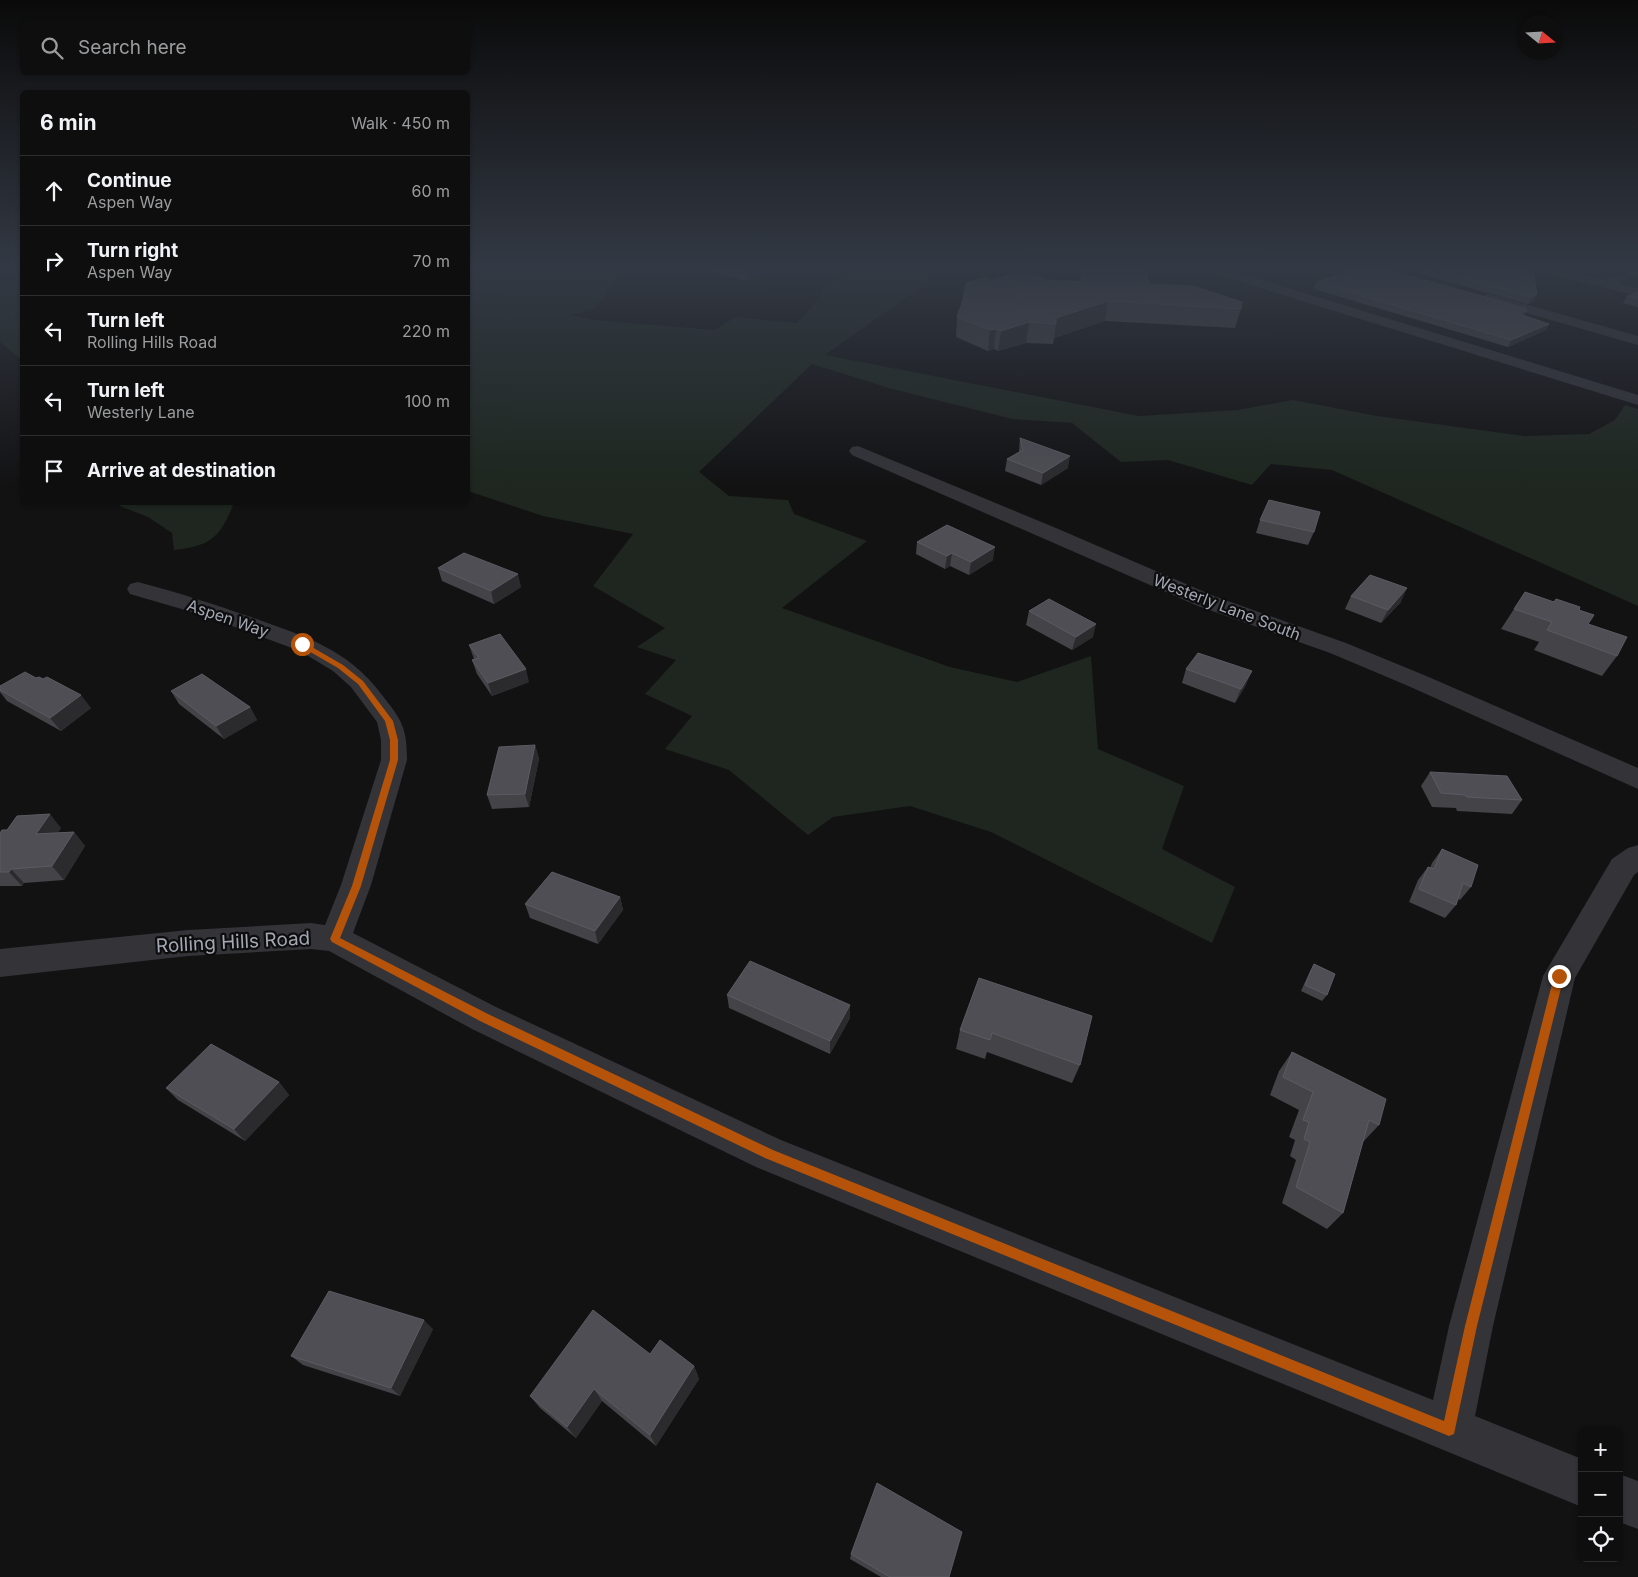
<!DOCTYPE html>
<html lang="en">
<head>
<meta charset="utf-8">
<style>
	body { margin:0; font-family:Inter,sans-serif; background:#171717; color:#f1f3f6 }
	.controls { position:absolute; right:15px; bottom:15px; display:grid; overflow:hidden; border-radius:8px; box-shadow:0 1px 4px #0004 }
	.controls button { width:45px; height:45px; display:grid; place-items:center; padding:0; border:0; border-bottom:1px solid #2e2e2e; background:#0e0e0e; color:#f1f3f6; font:25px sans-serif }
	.compass { position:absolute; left:1518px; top:15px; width:45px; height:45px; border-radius:50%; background:#0e0e0e; box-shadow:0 1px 4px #0004; rotate:108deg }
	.stop { position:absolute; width:15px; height:15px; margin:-11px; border:4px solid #b45309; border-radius:50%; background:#fff }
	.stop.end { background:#b45309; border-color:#fff; box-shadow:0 1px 5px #0008 }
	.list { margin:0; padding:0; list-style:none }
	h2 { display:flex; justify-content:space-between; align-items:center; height:65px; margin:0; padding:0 20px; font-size:21px }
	h2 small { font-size:16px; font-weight:400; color:#9b9c9e }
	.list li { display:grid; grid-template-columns:32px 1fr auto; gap:15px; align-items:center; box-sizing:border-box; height:70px; padding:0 20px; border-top:1px solid #2e2e2e }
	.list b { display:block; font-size:19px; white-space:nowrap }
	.list p { margin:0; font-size:16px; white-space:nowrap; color:#9b9c9e }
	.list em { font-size:16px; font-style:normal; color:#9b9c9e }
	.icon { flex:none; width:28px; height:28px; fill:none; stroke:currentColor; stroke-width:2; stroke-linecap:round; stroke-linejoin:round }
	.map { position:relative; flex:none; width:1638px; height:1577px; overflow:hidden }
	.search { position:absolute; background:#0e0e0e; box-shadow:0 1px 4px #0004; left:20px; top:20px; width:450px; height:55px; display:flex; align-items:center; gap:12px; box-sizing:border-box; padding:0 18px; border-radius:8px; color:#9b9c9e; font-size:19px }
	.panel { position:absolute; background:#0e0e0e; box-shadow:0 1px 4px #0004; left:20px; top:90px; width:450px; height:415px; border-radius:8px }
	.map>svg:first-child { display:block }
	.green { fill:#1e261f }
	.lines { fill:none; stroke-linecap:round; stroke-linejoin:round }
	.minor { fill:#333338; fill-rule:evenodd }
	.wall { fill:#434348 }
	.shaded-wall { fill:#2b2b2e }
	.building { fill:#4e4e54; stroke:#5b5c63 }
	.route { fill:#b45309 }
	.labels { text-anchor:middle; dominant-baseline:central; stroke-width:4.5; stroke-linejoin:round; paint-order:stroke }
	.street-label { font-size:16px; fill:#a3a7b4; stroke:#0d0d0e }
	.near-street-label { font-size:19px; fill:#a3a7b4; stroke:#0d0d0e }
</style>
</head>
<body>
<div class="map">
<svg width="1638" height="1577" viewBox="0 0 1638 1577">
	<rect width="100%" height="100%" fill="#121213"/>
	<!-- green -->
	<path class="green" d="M468,265H593L596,270L620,276L596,308L571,315L593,320L715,330L735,317L797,323L821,297L822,287L863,265H943L934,278L825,355L1139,416L1238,410L1293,400L1377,416L1524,436L1589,434L1615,420L1625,405L1638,409V606L1332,470L1271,464L1252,485L1168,460L1121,462L1072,423L1012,419L889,388L812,364L699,472L729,496L788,500L794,514L867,541L782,608L950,667L1017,682L1091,656L1098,749L1184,786L1162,849L1235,887L1212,943L991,832L910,806L833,817L808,835L729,770L665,749L692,716L645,694L676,660L637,647L665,628L593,586L633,534L543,516L468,491Z
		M0,280L22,283V360L0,342Z
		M120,503V502L234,503C220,537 212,546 174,550L172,533L148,517L120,506Z"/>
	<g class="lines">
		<!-- minor -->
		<path class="minor" d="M1194,265H1213L1638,395V405L1196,268Z
			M1524,265H1545L1605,280L1638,267V275L1619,283L1638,288V296L1526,268Z
			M1490,294L1638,336V345L1485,301L1483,298L1485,295Z
			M858,446L1056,528L1214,596L1346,643L1424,675L1638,768V789L1406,685L1330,653L1198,606L852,455L849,451L852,447Z
			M138,582C177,592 216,605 254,618C306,637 348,649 382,695C402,720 407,728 407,760L371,885L353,933L496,1007L781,1140L1433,1400L1449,1326L1543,976L1612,859L1628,848L1638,845V872L1634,875L1575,978L1493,1326L1475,1416L1582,1459V1507L756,1167L472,1029L329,951L311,949L188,956L0,977V949L188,930L311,923L325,925L341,885L381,760V740L377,722L351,687L333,671L300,651L202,615L130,594L127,589L130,584Z
			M1619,1474L1638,1481V1529L1619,1522Z"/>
	</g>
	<!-- wall -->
	<path class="wall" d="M684,265H783L747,281Z
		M1082,265H1128L1149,284L1241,309L1235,328L1105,321L1054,338L1053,344L1026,343L998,351L994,349L988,351L956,337L957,317L991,280H1048L1079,282Z
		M1303,265H1371L1549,324L1546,330L1508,347L1314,289L1316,282L1338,275Z
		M1389,265H1532L1537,294L1533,301L1528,304Z
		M1552,265H1609L1590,274Z
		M1638,292V307L1623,303L1627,296Z
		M1020,438L1068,468L1041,485L1005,471L1007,459L1019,452V450Z
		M1260,520L1314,532L1308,545L1256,533Z
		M917,542L993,560L969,575L950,566L945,569L916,554Z
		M438,568L521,587L494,604L442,581Z
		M1351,596L1401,602L1381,623L1345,609Z
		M1514,609L1579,610L1588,624L1617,656L1602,676L1534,650L1539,642L1501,629Z
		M1029,611L1093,637L1072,650L1026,625Z
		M469,645L529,682L492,696L477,674L472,660L474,659Z
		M1186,669L1246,685L1235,703L1182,683Z
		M0,686L91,708L61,731L7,701L0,692Z
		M171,691L250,707L257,720L224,739L179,704Z
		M535,745L539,759L529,807L492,809L487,795Z
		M1430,772L1522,800L1512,814L1457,811L1456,808L1432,807L1421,786Z
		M61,828L57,833L74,832L85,846L64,880L24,883L22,886H0V833Z
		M1442,849L1471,887L1460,900L1458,899L1456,905L1445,918L1409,902L1418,880L1428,867L1430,868L1432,863Z
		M620,897L623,910L598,944L530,918L525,904Z
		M1314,964L1327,995L1322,1001L1301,991L1310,971Z
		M979,978L1080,1065L1072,1083L987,1052L985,1059L956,1049L960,1030Z
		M727,995L850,1018L830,1054L729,1008Z
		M1292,1052L1379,1125L1363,1142L1343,1213L1327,1229L1282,1203L1296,1160L1290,1156L1295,1140L1289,1137L1299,1110L1270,1095L1279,1071Z
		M279,1082L289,1095L245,1141L178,1100L166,1088Z
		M433,1329L400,1396L303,1365L291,1356Z
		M650,1354L694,1366L699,1379L656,1446L602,1401L576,1438L540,1408L530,1396Z
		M851,1554L949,1577H881L850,1559Z"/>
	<!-- shaded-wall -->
	<path class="shaded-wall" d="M13,265H22V269L16,270Z
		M746,265H783L747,281Z
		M1601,265H1609L1590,274L1592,269Z
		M1537,294L1533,301L1528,304L1531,297Z
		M1108,301L1105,321L1054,338L1056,324V318Z
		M1527,311L1523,318L1519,314Z
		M1029,322L1026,343L998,351L1001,331Z
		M1549,324L1546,330L1508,347L1511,340Z
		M996,329L994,349L988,351L990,330Z
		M1070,456L1068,468L1041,485L1043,473Z
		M995,547L993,560L969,575L971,562Z
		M952,553L950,566L945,569L947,556Z
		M518,574L521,587L494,604L491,591Z
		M1407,588L1401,602L1381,623L1388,610Z
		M1096,624L1093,637L1072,650L1076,637Z
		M526,669L529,682L492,696L488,683Z
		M1252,671L1246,685L1235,703L1241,689Z
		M81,695L91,708L61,731L50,718Z
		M250,707L257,720L224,739L216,726Z
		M535,745L539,759L529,807L525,794Z
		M50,814L61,828L48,848L36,834Z
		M74,832L85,846L64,880L52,866Z
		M11,869L24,883L22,886L9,872Z
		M620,897L623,910L598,944L595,931Z
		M850,1005V1018L830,1054V1041Z
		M279,1082L289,1095L245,1141L234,1129Z
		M424,1320L433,1329L400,1396L391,1388Z
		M694,1366L699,1379L656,1446L650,1435Z
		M594,1389L602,1401L576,1438L567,1427Z"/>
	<!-- building -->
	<path class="building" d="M1083,265H1128L1146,271L1149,284L1193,286L1242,302L1241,309L1108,301L1056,318V324L1029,322L1001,331L996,329L990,330L957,317L963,300L966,283L985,278L991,280L1025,271L1048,280L1083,282Z
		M1327,265H1371L1525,308L1527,311L1519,314L1549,324L1511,340L1316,282L1349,271Z
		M1414,265H1532L1537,294L1531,297Z
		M1576,265H1601L1592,269Z
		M1638,292V299L1627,296Z
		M1020,438L1070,456L1043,473L1007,459L1023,450Z
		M1269,500L1320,512L1314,532L1260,520Z
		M947,525L995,547L971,562L952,553L947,556L917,542Z
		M464,553L518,574L491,591L438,568Z
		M1370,575L1407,588L1388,610L1351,596Z
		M1525,592L1554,602L1556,599L1580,607L1579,610L1594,615L1588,624L1627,637L1617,656L1547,630L1552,622L1514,609Z
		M1049,599L1096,624L1076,637L1029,611Z
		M500,634L526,669L488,683L472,660L479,658L469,645Z
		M1198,653L1252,671L1241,689L1186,669Z
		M25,672L36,678L39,677L43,679L47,677L81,695L50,718L0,690V686Z
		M202,674L250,707L216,726L171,691Z
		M535,745L525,794L487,795L499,747Z
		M1430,772L1507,776L1522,800L1467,797L1465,795L1441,793Z
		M50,814L36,834L74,832L52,866L11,869L9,872H0V833L2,830H7L17,816Z
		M1442,849L1478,865L1471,887L1463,883L1456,905L1419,889L1428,867L1434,869Z
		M552,872L620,897L595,931L525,904Z
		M750,961L850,1005L830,1041L727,995Z
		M1314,964L1335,974L1327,995L1305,985Z
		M979,978L1092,1016L1080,1065L992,1033L990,1040L960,1030Z
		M211,1044L279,1082L234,1129L166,1088Z
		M1292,1052L1386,1099L1379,1125L1369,1120L1343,1213L1296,1187L1310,1142L1304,1139L1309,1122L1303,1120L1313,1092L1283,1077Z
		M329,1291L424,1320L391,1388L291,1356Z
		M593,1310L650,1354L660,1340L694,1366L650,1435L594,1389L567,1427L530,1396Z
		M877,1483L962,1532L949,1577H890L851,1554Z"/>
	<!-- sky -->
	<linearGradient id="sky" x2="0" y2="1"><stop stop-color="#0a0a0a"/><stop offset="0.55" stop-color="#333944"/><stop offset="1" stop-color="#333944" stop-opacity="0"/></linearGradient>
	<rect width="1638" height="486" fill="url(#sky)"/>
	<!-- route -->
	<path class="route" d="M300,643H305L343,665L363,681L393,721L398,740V760L361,886L340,938L488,1014L773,1150L1444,1421L1465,1326L1554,976L1559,972L1563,973L1564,976L1477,1326L1454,1434L1449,1436L765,1158L480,1021L332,942L330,939L352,886L390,760V740L385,721L358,684L338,668L300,646Z"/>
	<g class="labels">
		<!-- street labels -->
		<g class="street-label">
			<text transform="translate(1227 607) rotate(21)">Westerly Lane South</text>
			<text transform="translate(228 618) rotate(19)">Aspen Way</text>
		</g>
		<!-- near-street labels -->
		<g class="near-street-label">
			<text transform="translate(233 942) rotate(-3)">Rolling Hills Road</text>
		</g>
	</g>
</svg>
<div class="controls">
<button>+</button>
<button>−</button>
<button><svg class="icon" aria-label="locate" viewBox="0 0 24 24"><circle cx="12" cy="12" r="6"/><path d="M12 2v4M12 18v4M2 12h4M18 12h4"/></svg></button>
</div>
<svg class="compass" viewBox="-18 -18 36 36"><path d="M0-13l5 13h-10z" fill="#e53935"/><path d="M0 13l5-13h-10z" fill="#9b9c9e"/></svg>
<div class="stop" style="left:302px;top:644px"></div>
<div class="stop end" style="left:1559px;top:976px"></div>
<div class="search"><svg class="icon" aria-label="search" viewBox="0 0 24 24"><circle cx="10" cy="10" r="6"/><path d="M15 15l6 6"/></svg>Search here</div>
<section class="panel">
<h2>6 min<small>Walk · 450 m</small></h2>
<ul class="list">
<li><svg class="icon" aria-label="ahead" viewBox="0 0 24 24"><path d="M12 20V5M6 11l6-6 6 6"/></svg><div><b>Continue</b><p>Aspen Way</p></div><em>60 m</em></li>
<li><svg class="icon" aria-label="right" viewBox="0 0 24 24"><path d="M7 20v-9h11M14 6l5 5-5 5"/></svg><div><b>Turn right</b><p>Aspen Way</p></div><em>70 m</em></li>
<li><svg class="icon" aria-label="left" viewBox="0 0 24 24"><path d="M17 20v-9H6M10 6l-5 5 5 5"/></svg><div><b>Turn left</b><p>Rolling Hills Road</p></div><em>220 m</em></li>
<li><svg class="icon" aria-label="left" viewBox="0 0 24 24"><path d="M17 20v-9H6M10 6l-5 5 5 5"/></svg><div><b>Turn left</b><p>Westerly Lane</p></div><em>100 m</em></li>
<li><svg class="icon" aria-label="arrive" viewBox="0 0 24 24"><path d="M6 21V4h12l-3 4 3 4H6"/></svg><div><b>Arrive at destination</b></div></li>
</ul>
</section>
</div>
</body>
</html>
